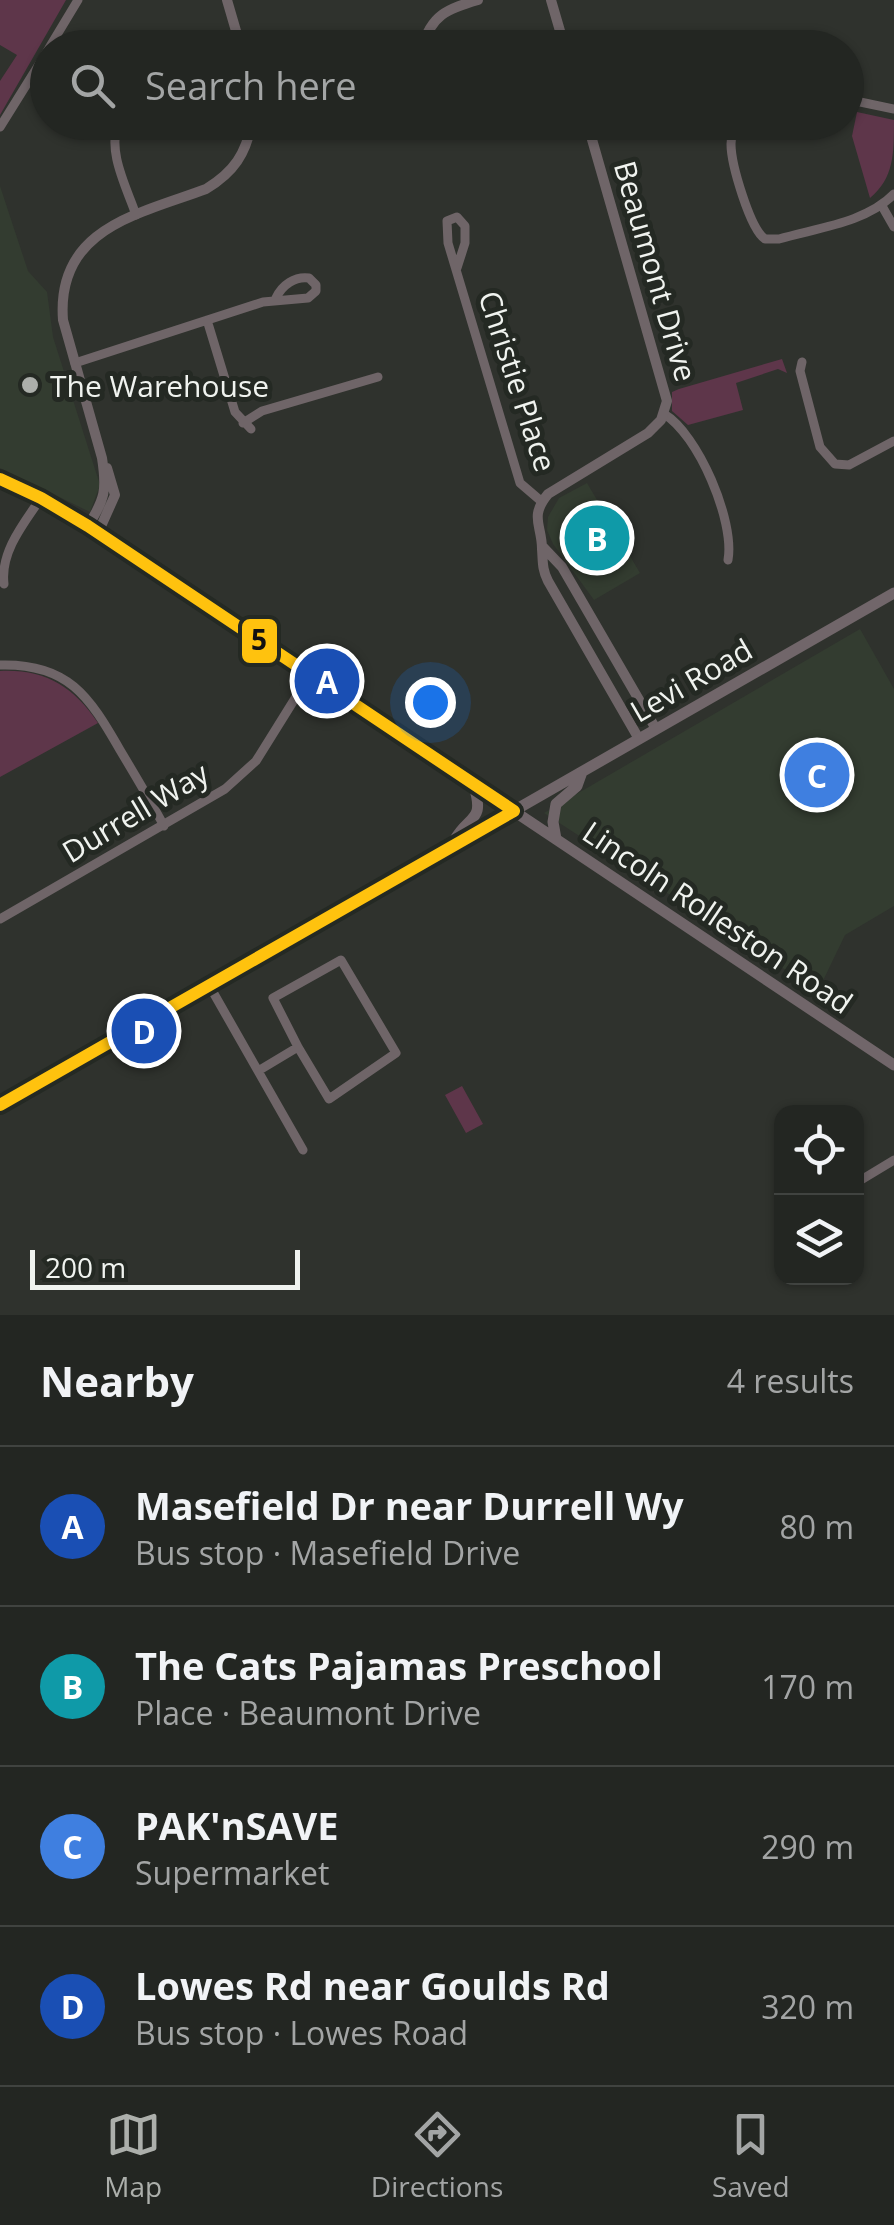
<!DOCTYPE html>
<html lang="en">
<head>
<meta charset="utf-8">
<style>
	body { margin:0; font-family:"Open Sans",sans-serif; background:#2b2e2a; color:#f1f3f6 }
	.controls { position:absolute; right:30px; bottom:30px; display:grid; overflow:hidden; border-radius:20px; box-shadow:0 2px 8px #0004 }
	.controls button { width:90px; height:90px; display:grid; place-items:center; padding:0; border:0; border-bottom:2px solid #404340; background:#232622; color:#f1f3f6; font:50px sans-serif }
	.scale { position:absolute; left:30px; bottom:25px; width:270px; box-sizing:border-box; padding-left:10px; border:5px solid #f0f3ef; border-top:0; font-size:28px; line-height:35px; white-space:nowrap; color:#f0f3ef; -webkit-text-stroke:8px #242923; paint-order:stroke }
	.you { position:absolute; left:430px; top:702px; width:35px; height:35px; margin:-25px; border:8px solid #fff; border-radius:50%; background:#1a73e8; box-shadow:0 0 0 15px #1a73e833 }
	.badge { display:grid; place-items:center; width:65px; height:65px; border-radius:50%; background:#acafab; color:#fff; font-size:32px; font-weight:700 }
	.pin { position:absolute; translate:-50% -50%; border:5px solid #fff; box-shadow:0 2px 10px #0006 }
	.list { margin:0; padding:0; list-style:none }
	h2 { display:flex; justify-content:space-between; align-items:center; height:130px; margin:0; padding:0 40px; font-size:42px }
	h2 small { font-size:32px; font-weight:400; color:#a3a5a5 }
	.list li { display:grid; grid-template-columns:65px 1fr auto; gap:30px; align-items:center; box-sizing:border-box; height:160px; padding:0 40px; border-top:2px solid #404340 }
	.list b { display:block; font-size:38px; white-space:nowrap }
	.list p { margin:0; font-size:32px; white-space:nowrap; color:#a3a5a5 }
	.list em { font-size:32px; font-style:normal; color:#a3a5a5 }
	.icon { flex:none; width:55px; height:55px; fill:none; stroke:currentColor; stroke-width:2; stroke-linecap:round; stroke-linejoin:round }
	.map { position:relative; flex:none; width:894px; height:1315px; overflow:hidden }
	.search { position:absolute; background:#232622; box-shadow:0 2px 8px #0004; left:30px; right:30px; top:30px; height:110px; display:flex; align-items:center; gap:25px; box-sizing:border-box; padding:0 35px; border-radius:55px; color:#a3a5a5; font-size:38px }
	.sheet { height:770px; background:#232622 }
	nav { display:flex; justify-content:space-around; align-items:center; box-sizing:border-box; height:140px; border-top:2px solid #404340; background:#232622; font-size:28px; color:#a3a5a5 }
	nav a { display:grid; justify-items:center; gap:5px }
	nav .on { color:#acafab }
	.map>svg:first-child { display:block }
	.built { fill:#333c30 }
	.green { fill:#5e364a }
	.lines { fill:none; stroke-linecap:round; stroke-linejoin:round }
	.minor { stroke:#6f6568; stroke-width:9 }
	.tertiary { stroke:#6f6568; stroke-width:10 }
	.secondary { stroke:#71666a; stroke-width:11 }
	.bus-1-casing { stroke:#242923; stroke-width:20 }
	.bus-1 { stroke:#ffc20e; stroke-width:12 }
	.poi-dot { fill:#acafab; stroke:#242923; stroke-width:4 }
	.labels { text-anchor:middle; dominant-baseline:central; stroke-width:10; stroke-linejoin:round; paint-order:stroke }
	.street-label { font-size:30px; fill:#f0f3ef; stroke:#242923 }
	.poi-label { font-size:30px; fill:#f0f3ef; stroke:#242923; text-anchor:start }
	.line-badge { stroke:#242923; stroke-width:4 }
	.pale-badge-label { font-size:28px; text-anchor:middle; font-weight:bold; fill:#111 }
</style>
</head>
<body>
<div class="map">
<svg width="894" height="1315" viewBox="0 0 894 1315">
	<rect width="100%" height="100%" fill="#2f322d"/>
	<!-- built -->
	<path class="built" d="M0,186L28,271L47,292L53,337L100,485L90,512L0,468Z
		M587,483L640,573L594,600L553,544L547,530L548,517L559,498Z
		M860,629L894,689V906L845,935L818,991L544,813Z"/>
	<!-- green -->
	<path class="green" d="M0,0H66L0,115V81L17,55L0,45Z
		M857,112L894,120C894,154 894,178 870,198L852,136Z
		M782,359L787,373L778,369L736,383L743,410L688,425L672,411V392L679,389Z
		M0,671C45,669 73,686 98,723L0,777Z
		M462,1086L483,1124L466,1133L445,1095Z"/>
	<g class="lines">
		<!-- minor -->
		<path class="minor" d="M49,48L78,0
			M846,99L894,109
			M119,122C106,150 127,188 136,215
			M740,122C735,130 731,135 731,144C731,164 750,229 765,239H779C816,228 866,223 894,194
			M0,127L48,50
			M882,206L894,227
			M457,268L465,243V226L457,217L447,221L448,243L520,483L541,501
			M207,320L235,412L251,429
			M802,362L800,371L820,447L835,464L849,465L894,441
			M75,363L263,302L308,298L316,291V285L309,278C295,276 282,285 276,298
			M664,414C698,434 735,521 728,560
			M243,423L262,411L378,377
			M4,584C0,552 24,523 41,498
			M0,665C68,663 89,696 120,750C135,775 150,800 164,826
			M0,919L225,789L256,761L309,676
			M209,985L303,1150
			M258,1071L298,1047L273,998L341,960L396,1053L329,1099L298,1047
			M780,1155L782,1157
			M856,1183L894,1160"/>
		<!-- tertiary -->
		<path class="tertiary" d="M227,0L241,48
			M551,0L565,48
			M422,48C431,15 447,9 478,0
			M587,122L667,401L661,420L648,433L548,494C529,517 542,525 542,549C543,562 542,569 548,581L639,739
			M88,526C105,499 107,490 102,458L63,320C56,228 139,214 206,189C234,172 246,154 252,122
			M98,533L115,495L107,468
			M543,547L562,567L656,729"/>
		<!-- secondary -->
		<path class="secondary" d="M0,479L41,498L98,533L894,1065
			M556,839L553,822L556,804L577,786L582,772
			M454,841C469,814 485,823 474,786
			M0,1105L894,593"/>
		<defs>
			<path id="bus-1" d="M0,479L41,498L88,526L514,811
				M0,1105L514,811"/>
		</defs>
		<!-- bus-1 casing -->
		<use href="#bus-1" class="bus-1-casing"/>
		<!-- bus-1 -->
		<use href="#bus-1" class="bus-1"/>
	</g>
	<!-- markers -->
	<circle class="poi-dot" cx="30" cy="385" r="10"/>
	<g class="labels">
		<!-- street labels -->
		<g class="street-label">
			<text transform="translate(656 271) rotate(74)">Beaumont Drive</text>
			<text transform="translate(518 381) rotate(72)">Christie Place</text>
			<text transform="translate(691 680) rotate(-30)">Levi Road</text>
			<text transform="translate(135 812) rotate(-31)">Durrell Way</text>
			<text transform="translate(718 917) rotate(34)">Lincoln Rolleston Road</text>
		</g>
		<!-- poi labels -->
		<g class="poi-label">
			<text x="50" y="385">The Warehouse</text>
		</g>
	</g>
	<rect class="line-badge" x="240" y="617" width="39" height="48" rx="10" fill="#ffc20e"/>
	<g class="pale-badge-label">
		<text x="259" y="650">5</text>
	</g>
</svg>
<div class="controls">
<button><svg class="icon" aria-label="locate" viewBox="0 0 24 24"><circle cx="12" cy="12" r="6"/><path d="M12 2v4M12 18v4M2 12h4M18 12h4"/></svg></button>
<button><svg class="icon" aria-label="layers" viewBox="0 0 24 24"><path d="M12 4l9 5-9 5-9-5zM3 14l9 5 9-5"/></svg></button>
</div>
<div class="scale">200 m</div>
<div class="you"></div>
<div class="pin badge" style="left:327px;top:681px;background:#1a4fb4">A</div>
<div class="pin badge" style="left:597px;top:538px;background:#0f9aa8">B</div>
<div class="pin badge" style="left:817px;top:775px;background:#3f7fe0">C</div>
<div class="pin badge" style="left:144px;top:1031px;background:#1a4fb4">D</div>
<div class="search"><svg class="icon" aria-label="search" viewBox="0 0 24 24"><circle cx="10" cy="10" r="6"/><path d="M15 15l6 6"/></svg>Search here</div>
</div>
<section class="sheet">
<h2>Nearby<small>4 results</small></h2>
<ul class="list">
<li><span class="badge" style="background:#1a4fb4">A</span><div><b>Masefield Dr near Durrell Wy</b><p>Bus stop · Masefield Drive</p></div><em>80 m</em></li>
<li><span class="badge" style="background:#0f9aa8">B</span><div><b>The Cats Pajamas Preschool</b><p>Place · Beaumont Drive</p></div><em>170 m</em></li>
<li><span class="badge" style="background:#3f7fe0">C</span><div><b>PAK'nSAVE</b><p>Supermarket</p></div><em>290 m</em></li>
<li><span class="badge" style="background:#1a4fb4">D</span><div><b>Lowes Rd near Goulds Rd</b><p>Bus stop · Lowes Road</p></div><em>320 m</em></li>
</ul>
</section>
<nav>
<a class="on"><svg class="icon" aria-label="map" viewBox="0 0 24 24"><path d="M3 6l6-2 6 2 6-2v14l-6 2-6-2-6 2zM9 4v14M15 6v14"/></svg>Map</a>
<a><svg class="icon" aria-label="directions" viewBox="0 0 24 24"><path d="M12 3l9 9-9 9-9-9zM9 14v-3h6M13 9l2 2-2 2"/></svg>Directions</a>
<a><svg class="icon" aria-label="saved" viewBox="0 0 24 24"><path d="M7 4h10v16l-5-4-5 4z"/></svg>Saved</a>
</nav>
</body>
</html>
